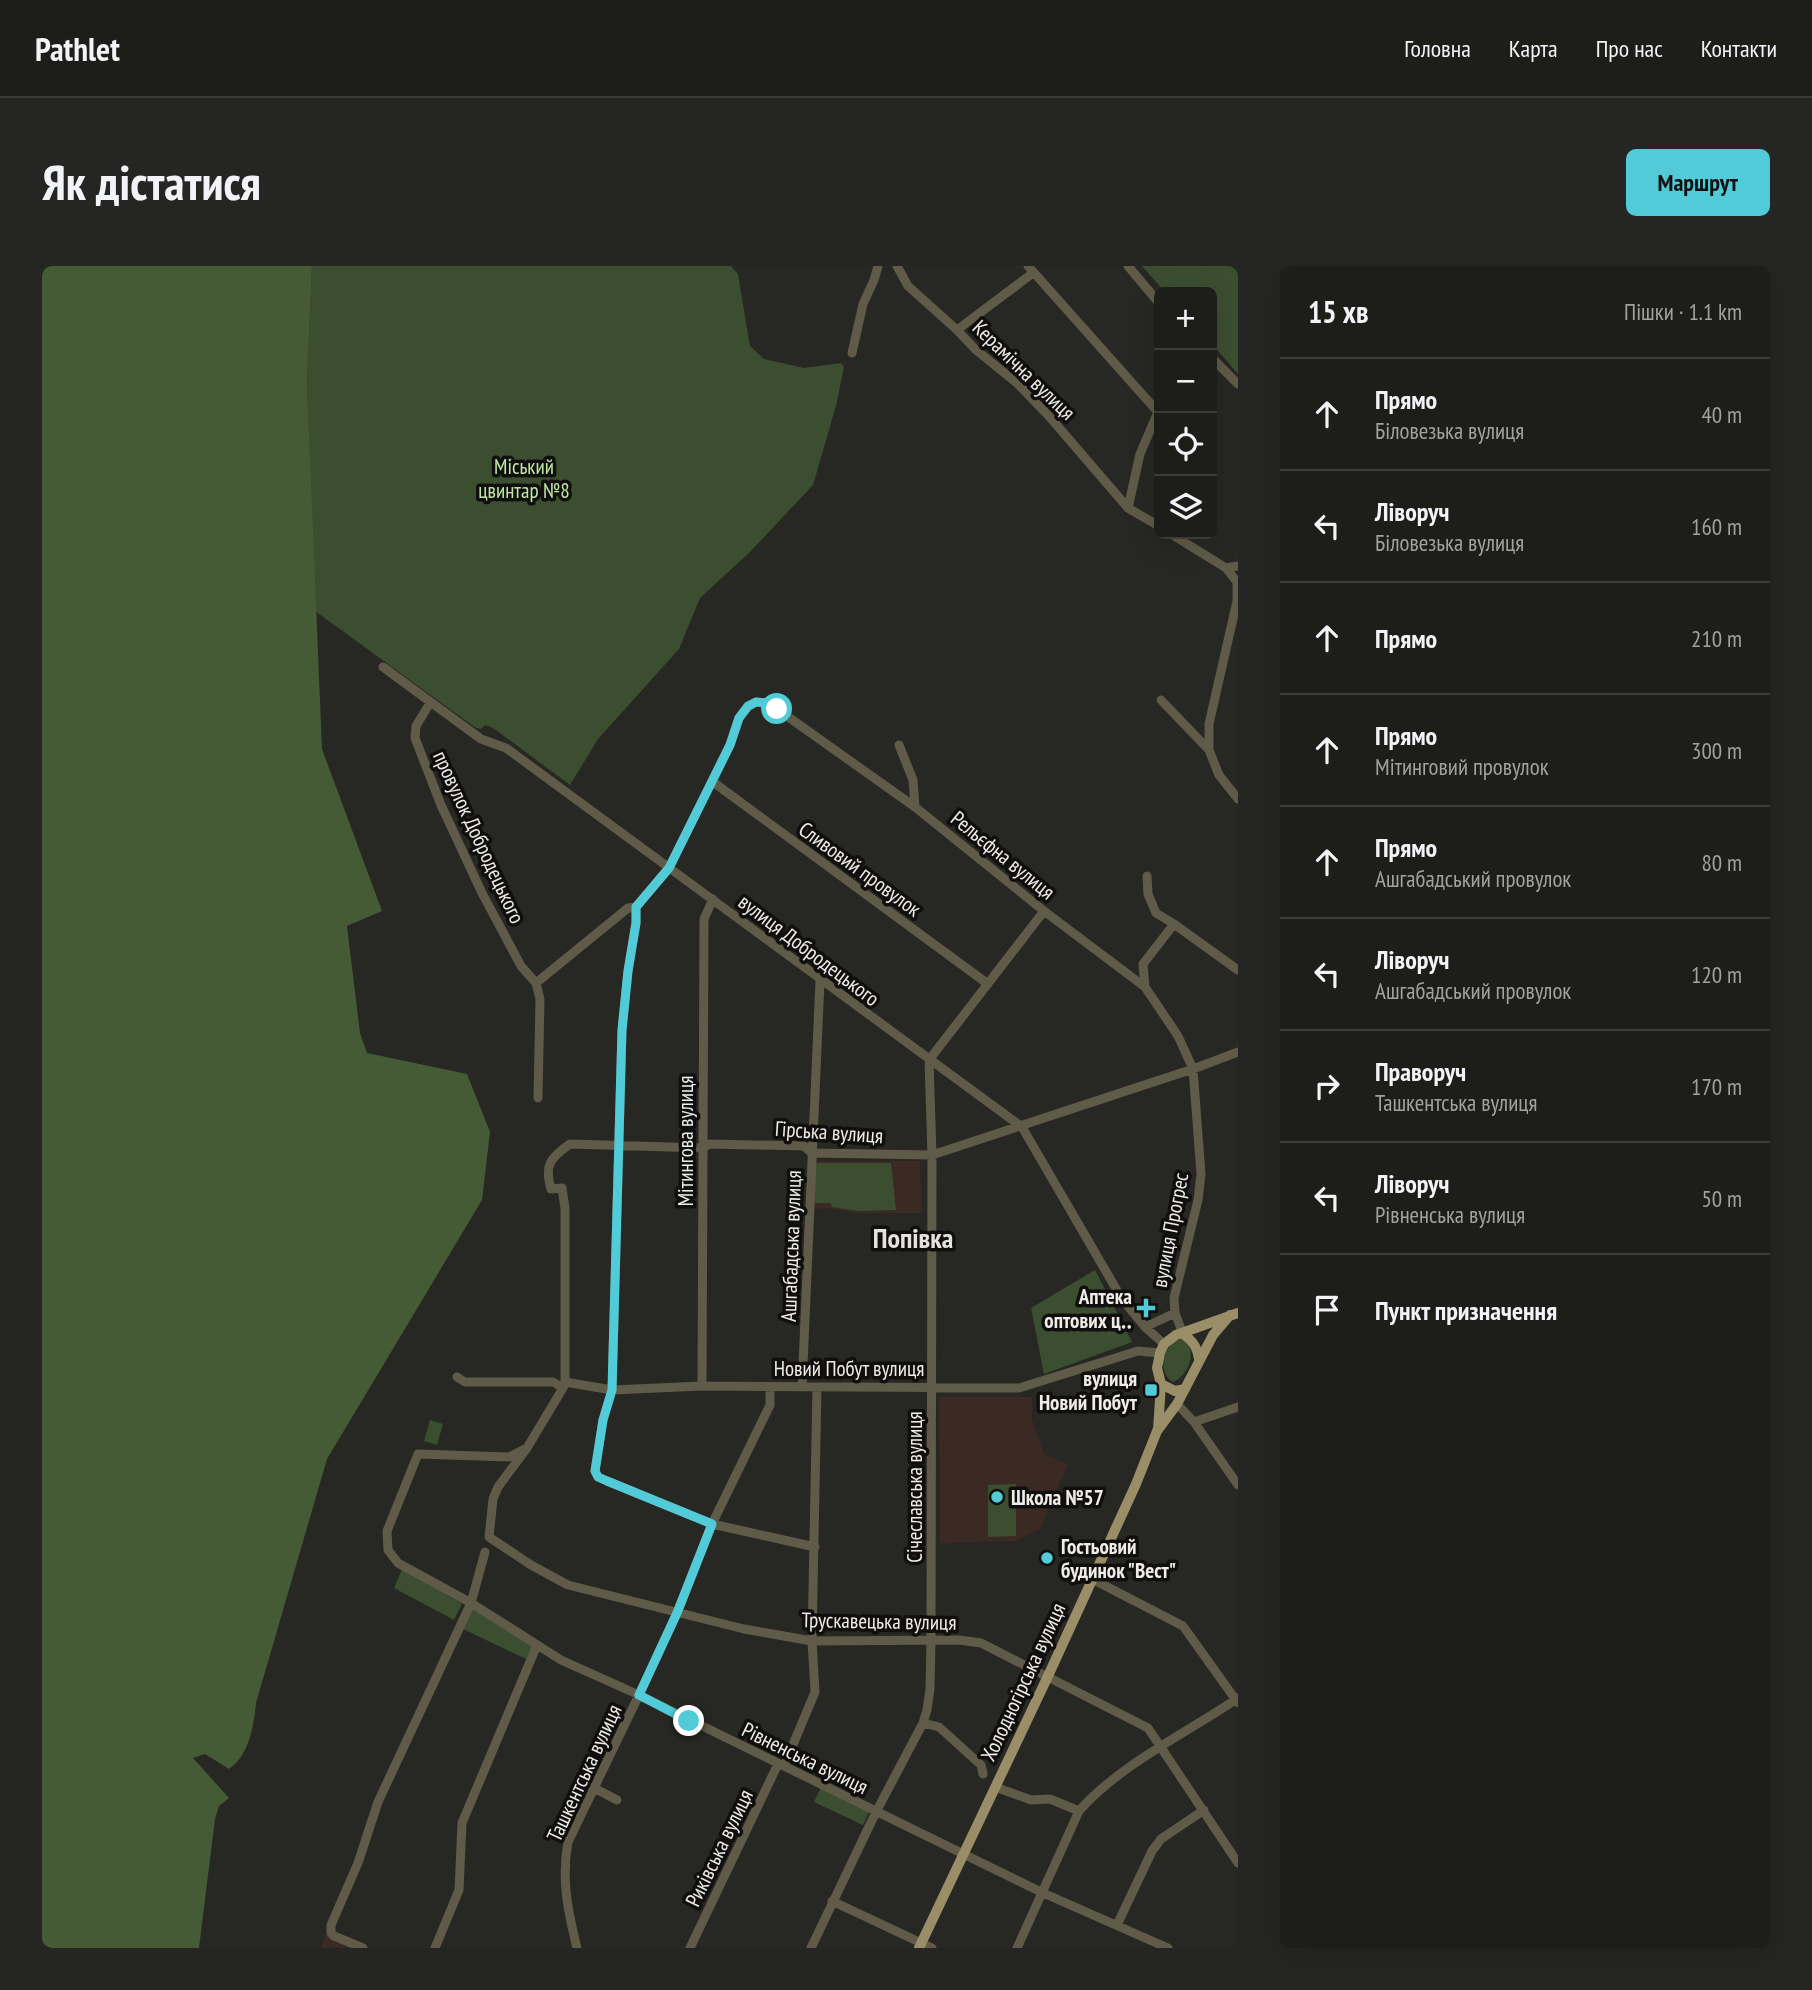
<!DOCTYPE html>
<html lang="uk">
<head>
<meta charset="utf-8">
<style>
	body { margin:0; font-family:"PT Sans Narrow",sans-serif; background:#252623; color:#f1f3f6 }
	.controls { position:absolute; right:21px; top:21px; display:grid; overflow:hidden; border-radius:10px; box-shadow:0 7px 28px #0002 }
	.controls button { width:63px; height:63px; display:grid; place-items:center; padding:0; border:0; border-bottom:2px solid #3b3b39; background:#1d1d1a; color:#f1f3f6; font:35px sans-serif }
	.stop { position:absolute; width:21px; height:21px; margin:-16px; border:5px solid #52cbd8; border-radius:50%; background:#fff }
	.stop.end { background:#52cbd8; border-color:#fff; box-shadow:0 2px 7px #0008 }
	.list { margin:0; padding:0; list-style:none }
	h2 { display:flex; justify-content:space-between; align-items:center; height:91px; margin:0; padding:0 28px; font-size:30px }
	h2 small { font-size:23px; font-weight:400; color:#a0a2a2 }
	.list li { display:grid; grid-template-columns:46px 1fr auto; gap:21px; align-items:center; box-sizing:border-box; height:112px; padding:0 28px; border-top:2px solid #3b3b39 }
	.list b { display:block; font-size:26px; white-space:nowrap }
	.list p { margin:0; font-size:23px; white-space:nowrap; color:#a0a2a2 }
	.list em { font-size:23px; font-style:normal; color:#a0a2a2 }
	.icon { flex:none; width:38px; height:38px; fill:none; stroke:currentColor; stroke-width:2; stroke-linecap:round; stroke-linejoin:round }
	.map { position:relative; flex:none; width:1196px; height:1682px; overflow:hidden; border-radius:10px }
	header { display:flex; align-items:center; gap:42px; box-sizing:border-box; height:98px; padding:0 35px; background:#1d1d1a; border-bottom:2px solid #3b3b39 }
	header strong { font-size:33px }
	nav { display:flex; gap:38px; margin-inline-start:auto; font-size:24px }
	.intro { display:flex; align-items:center; justify-content:space-between; box-sizing:border-box; height:168px; padding:0 42px }
	h1 { margin:0; font-size:49px }
	.button { padding:18px 32px; border-radius:10px; background:#52cbd8; color:#111; font-size:24px; font-weight:700 }
	main { display:flex; gap:42px; padding:0 42px }
	aside { flex:1; background:#1d1d1a; border-radius:10px; box-shadow:0 7px 28px #0002 }
	.map>svg:first-child { display:block }
	.education { fill:#3b2923 }
	.green { fill:#3c4e30 }
	.forest { fill:#445b35 }
	.lines { fill:none; stroke-linecap:round; stroke-linejoin:round }
	.minor { stroke:#605b48; stroke-width:9 }
	.major { stroke:#998e67; stroke-width:10 }
	.route { stroke:#52cbd8; stroke-width:9 }
	.poi-dot { fill:#52cbd8; stroke:#100f0e; stroke-width:2.5 }
	.labels { text-anchor:middle; dominant-baseline:central; stroke-width:7; stroke-linejoin:round; paint-order:stroke }
	.street-label { font-size:21px; fill:#eeedeb; stroke:#100f0e }
	.park-label { font-size:21px; fill:#bfe6a5; stroke:#100f0e }
	.poi-label { font-size:21px; font-weight:bold; fill:#eeedeb; stroke:#100f0e; text-anchor:end }
	.district-label { font-size:28px; font-weight:bold; fill:#e3e2dd; stroke:#100f0e }
</style>
</head>
<body>
<header>
<strong>Pathlet</strong>
<nav><a>Головна</a><a>Карта</a><a>Про нас</a><a>Контакти</a></nav>
</header>
<div class="intro"><h1>Як дістатися</h1><a class="button">Маршрут</a></div>
<main>
<div class="map">
<svg width="1196" height="1682" viewBox="0 0 1196 1682">
	<rect width="100%" height="100%" fill="#272723"/>
	<!-- education -->
	<path class="education" d="M773,895H878L880,947H813L788,942L769,944Z
		M897,1131H990V1153L1002,1188L1026,1198L998,1263L974,1275L898,1277Z
		M283,1668L307,1682H279Z"/>
	<!-- green -->
	<path class="green" d="M270,0H689L696,8L708,80L722,93L762,102L799,97L802,101L794,140L771,219L708,286L658,332L637,383L556,473L528,519L451,462L443,459L439,463L434,462L273,345L265,120Z
		M1100,0H1196V108L1170,78V26H1123Z
		M776,897H849L854,944L816,945L790,941L789,937H773V901Z
		M1053,1004L1090,1076L1002,1108L989,1042Z
		M1139,1073C1158,1082 1146,1111 1131,1116C1115,1107 1120,1078 1139,1073Z
		M388,1154L401,1158L395,1179L382,1175Z
		M974,1218V1270L946,1271V1219Z
		M360,1303L420,1338L412,1354L352,1322Z
		M431,1342L491,1380L484,1393L421,1363Z
		M779,1521L828,1544L821,1559L772,1536Z"/>
	<!-- forest -->
	<path class="forest" d="M0,0H270L265,120L280,483L340,645L305,660L318,767L325,787L425,808L448,866L440,934L285,1193L214,1437C212,1459 207,1490 187,1503L163,1488L151,1492L187,1532L177,1540L173,1553L157,1682H0Z"/>
	<g class="lines">
		<!-- minor -->
		<path class="minor" d="M855,0L866,20L915,64L933,83L976,118L1006,149L1086,242L1117,260
			M986,0L1116,146L1098,188L1086,242
			M1086,0L1117,37
			M915,64L991,7
			M810,87L821,38L832,14L836,0
			M1170,92L1196,118
			M1129,268L1184,302L1196,300
			M1184,302L1195,316V335L1167,458V484L1177,509L1196,533
			M341,401L439,473L464,482L980,861L1080,1033L1103,1061L1122,1078
			M1119,434L1167,484
			M388,437L374,460L373,472L399,539L440,627L479,700L494,717L498,733L496,832
			M857,479L871,514L873,541
			M671,516L946,718
			M1105,610L1106,628L1114,647L1132,658L1196,704
			M494,717L586,642L594,641
			M1103,721L1101,698L1132,658
			M1103,1061L1133,1047
			M415,1111L423,1116H511L521,1122L523,1116L570,1124L660,1120L977,1122L1096,1085L1118,1087
			M523,1116V942L520,922L509,923C502,899 508,892 528,878L660,882L668,878L762,880L770,887L890,889L1151,803L1196,786
			M660,1120L662,653L671,633
			M760,1121L778,715
			M521,1122L485,1182L456,1221L451,1233L447,1271L489,1299L526,1319L702,1363L770,1375L917,1374L939,1377L1106,1462L1196,1597
			M1135,1138L1152,1156L1196,1219
			M1152,1156L1196,1141
			M485,1182L467,1191L376,1188L345,1265L346,1284L356,1297L429,1337L519,1394L597,1429L999,1626L1126,1682
			M773,1281L670,1258L565,1215L556,1211L553,1205L561,1154L570,1124L580,764L586,705L594,657V641L627,602L688,479L697,452L706,441L714,436L725,437L735,443L873,541L1002,645L1103,721L1136,770L1151,803L1159,908L1156,934L1132,1032L1133,1047L1141,1068
			M1050,1313L1141,1360L1196,1437
			M881,1457L897,1461L939,1499L941,1508
			M742,1500L773,1426L770,1375L775,1121
			M953,1521L989,1534L1008,1533L1037,1545
			M552,1522L575,1534
			M790,1635L890,1682
			M1075,1659L1110,1585L1119,1573L1162,1544
			M321,1682L292,1670L289,1667V1659L316,1597L336,1536L429,1337L443,1286
			M393,1682L417,1624L420,1557L495,1379
			M535,1682C526,1646 519,1613 526,1576L597,1429L635,1347L670,1258L728,1139V1121
			M648,1682L736,1498
			M769,1682L834,1546L881,1457L885,1444L888,1423L889,1375L890,889L887,794L1002,645
			M975,1682L1037,1545C1077,1499 1145,1467 1196,1432"/>
		<!-- major -->
		<path class="major" d="M1141,1068C1151,1075 1155,1081 1157,1093
			M1119,1118L1133,1125L1143,1123
			M1116,1164L1119,1118L1115,1102L1118,1087L1122,1078L1134,1069L1196,1047
			M877,1682L1006,1410L1094,1218L1115,1165L1135,1138L1171,1069L1188,1049"/>
	</g>
	<g class="lines">
		<!-- route -->
		<path class="route" d="M647,1455L597,1429L635,1347L670,1258L565,1215L556,1211L553,1205L561,1154L570,1124L580,764L586,705L594,657V641L627,602L688,479L697,452L706,440L714,436L725,437L735,443"/>
	</g>
	<!-- markers -->
	<g class="poi-dot">
		<path d="M1100.5 1031.5h7v7h7v7h-7v7h-7v-7h-7v-7h7z"/>
		<rect x="1102" y="1117" width="14" height="14" rx="3.5"/>
		<circle cx="955" cy="1231" r="7"/>
		<circle cx="1005" cy="1292" r="7"/>
	</g>
	<g class="labels">
		<!-- street labels -->
		<g class="street-label">
			<text transform="translate(982 104) rotate(44)">Керамічна вулиця</text>
			<text transform="translate(437 571) rotate(65)">провулок Добродецького</text>
			<text transform="translate(961 589) rotate(39)">Рельєфна вулиця</text>
			<text transform="translate(818 603) rotate(36)">Сливовий провулок</text>
			<text transform="translate(767 684) rotate(37)">вулиця Добродецького</text>
			<text transform="translate(787 866) rotate(4)">Гірська вулиця</text>
			<text transform="translate(643 875) rotate(-90)">Мітингова вулиця</text>
			<text transform="translate(1128 964) rotate(-79)">вулиця Прогрес</text>
			<text transform="translate(749 980) rotate(-88)">Ашгабадська вулиця</text>
			<text x="807" y="1102">Новий Побут вулиця</text>
			<text transform="translate(872 1221) rotate(-90)">Січеславська вулиця</text>
			<text transform="translate(837 1355) rotate(1)">Трускавецька вулиця</text>
			<text transform="translate(981 1416) rotate(-65)">Холодногірська вулиця</text>
			<text transform="translate(763 1492) rotate(26)">Рівненська вулиця</text>
			<text transform="translate(542 1507) rotate(-65)">Ташкентська вулиця</text>
			<text transform="translate(677 1582) rotate(-64)">Риківська вулиця</text>
		</g>
		<!-- park labels -->
		<g class="park-label">
			<text x="482" y="200">Міський<tspan x="482" dy="24">цвинтар №8</tspan></text>
		</g>
		<!-- poi labels -->
		<g class="poi-label">
			<text x="1090" y="1030">Аптека<tspan x="1090" dy="24">оптових ц‥</tspan></text>
			<text x="1095" y="1112">вулиця<tspan x="1095" dy="24">Новий Побут</tspan></text>
			<text x="969" y="1231" text-anchor="start">Школа №57</text>
			<text x="1019" y="1280" text-anchor="start">Гостьовий<tspan x="1019" dy="24">будинок "Вест"</tspan></text>
		</g>
		<!-- district labels -->
		<g class="district-label">
			<text x="871" y="971">Попівка</text>
		</g>
	</g>
</svg>
<div class="controls">
<button>+</button>
<button>−</button>
<button><svg class="icon" aria-label="locate" viewBox="0 0 24 24"><circle cx="12" cy="12" r="6"/><path d="M12 2v4M12 18v4M2 12h4M18 12h4"/></svg></button>
<button><svg class="icon" aria-label="layers" viewBox="0 0 24 24"><path d="M12 4l9 5-9 5-9-5zM3 14l9 5 9-5"/></svg></button>
</div>
<div class="stop" style="left:735px;top:443px"></div>
<div class="stop end" style="left:647px;top:1455px"></div>
</div>
<aside>
<h2>15 хв<small>Пішки · 1.1 km</small></h2>
<ul class="list">
<li><svg class="icon" aria-label="ahead" viewBox="0 0 24 24"><path d="M12 20V5M6 11l6-6 6 6"/></svg><div><b>Прямо</b><p>Біловезька вулиця</p></div><em>40 m</em></li>
<li><svg class="icon" aria-label="left" viewBox="0 0 24 24"><path d="M17 20v-9H6M10 6l-5 5 5 5"/></svg><div><b>Ліворуч</b><p>Біловезька вулиця</p></div><em>160 m</em></li>
<li><svg class="icon" aria-label="ahead" viewBox="0 0 24 24"><path d="M12 20V5M6 11l6-6 6 6"/></svg><div><b>Прямо</b></div><em>210 m</em></li>
<li><svg class="icon" aria-label="ahead" viewBox="0 0 24 24"><path d="M12 20V5M6 11l6-6 6 6"/></svg><div><b>Прямо</b><p>Мітинговий провулок</p></div><em>300 m</em></li>
<li><svg class="icon" aria-label="ahead" viewBox="0 0 24 24"><path d="M12 20V5M6 11l6-6 6 6"/></svg><div><b>Прямо</b><p>Ашгабадський провулок</p></div><em>80 m</em></li>
<li><svg class="icon" aria-label="left" viewBox="0 0 24 24"><path d="M17 20v-9H6M10 6l-5 5 5 5"/></svg><div><b>Ліворуч</b><p>Ашгабадський провулок</p></div><em>120 m</em></li>
<li><svg class="icon" aria-label="right" viewBox="0 0 24 24"><path d="M7 20v-9h11M14 6l5 5-5 5"/></svg><div><b>Праворуч</b><p>Ташкентська вулиця</p></div><em>170 m</em></li>
<li><svg class="icon" aria-label="left" viewBox="0 0 24 24"><path d="M17 20v-9H6M10 6l-5 5 5 5"/></svg><div><b>Ліворуч</b><p>Рівненська вулиця</p></div><em>50 m</em></li>
<li><svg class="icon" aria-label="arrive" viewBox="0 0 24 24"><path d="M6 21V4h12l-3 4 3 4H6"/></svg><div><b>Пункт призначення</b></div></li>
</ul>
</aside>
</main>
</body>
</html>
